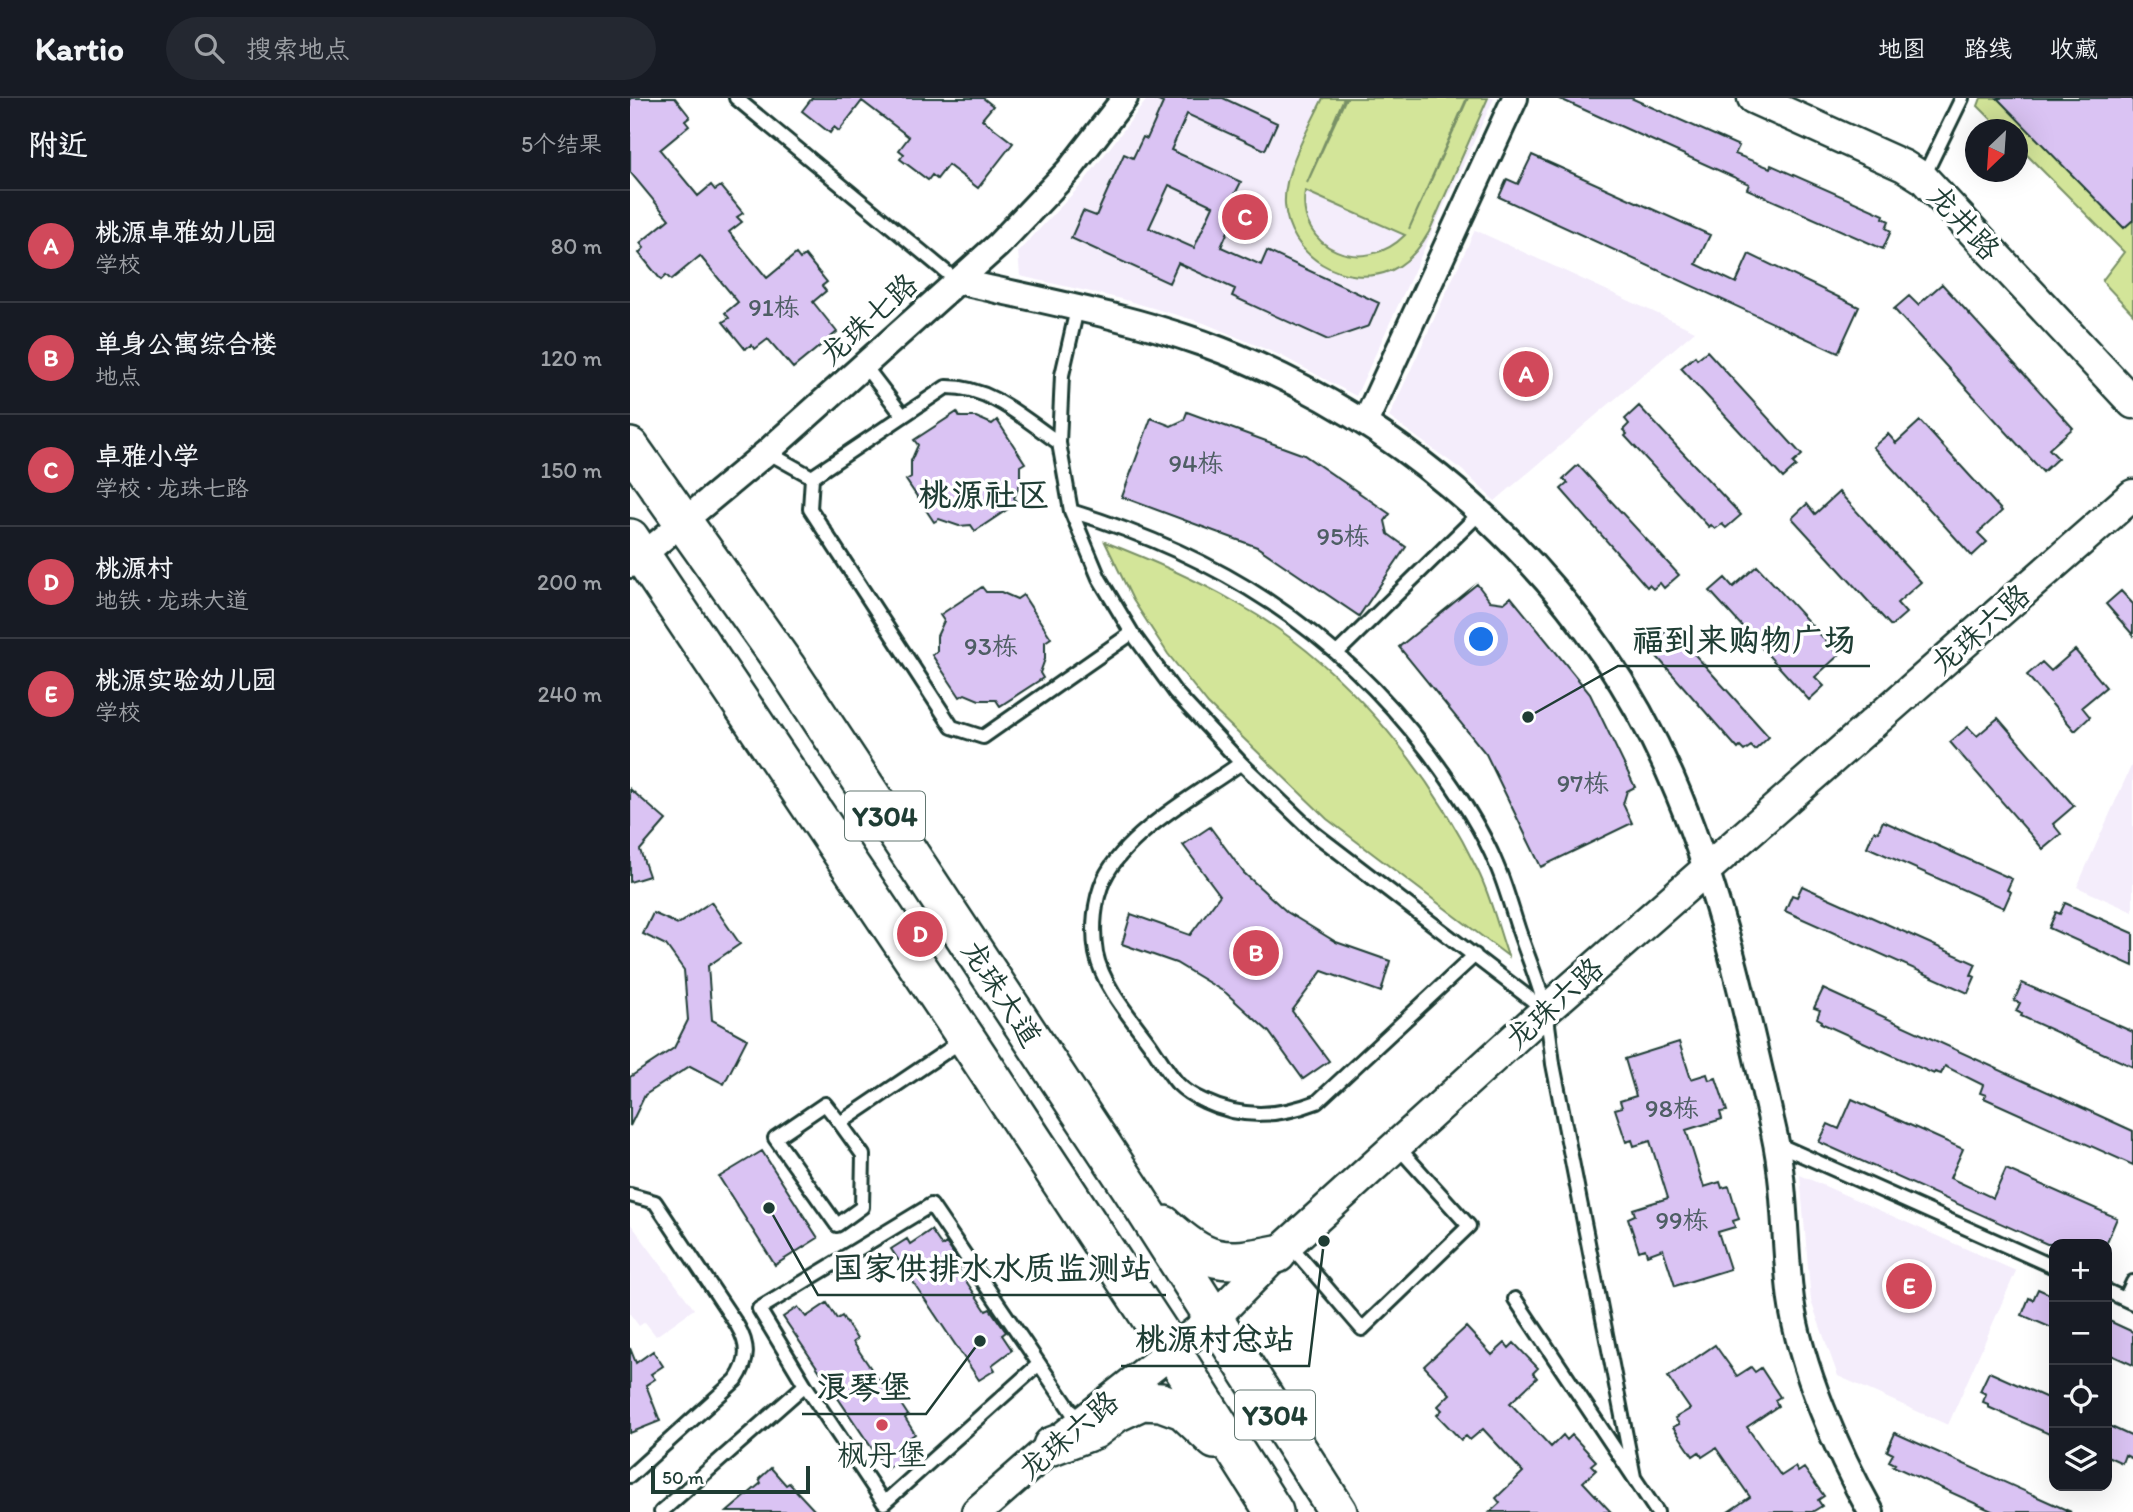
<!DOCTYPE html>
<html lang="zh">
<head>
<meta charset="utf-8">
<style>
	body { margin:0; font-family:Itim,"LXGW WenKai TC",sans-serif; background:#242831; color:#f1f3f6 }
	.controls { position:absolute; right:21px; bottom:21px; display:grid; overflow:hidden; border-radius:14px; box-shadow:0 7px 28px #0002 }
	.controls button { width:63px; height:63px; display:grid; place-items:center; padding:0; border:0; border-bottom:2px solid #363941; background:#171b24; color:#f1f3f6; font:35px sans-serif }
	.compass { position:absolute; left:1335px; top:21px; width:63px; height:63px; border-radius:50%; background:#171b24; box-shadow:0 7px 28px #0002; rotate:205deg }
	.scale { position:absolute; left:21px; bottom:18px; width:159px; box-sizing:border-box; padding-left:7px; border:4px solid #1f3d34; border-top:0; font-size:19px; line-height:24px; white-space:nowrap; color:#1f3d34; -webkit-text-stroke:5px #fff; paint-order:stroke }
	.you { position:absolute; left:852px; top:542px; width:24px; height:24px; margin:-18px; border:5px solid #fff; border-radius:50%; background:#1a73e8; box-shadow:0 0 0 10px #1a73e833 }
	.badge { display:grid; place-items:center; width:46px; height:46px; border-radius:50%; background:#d1495b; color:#fff; font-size:23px; font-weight:700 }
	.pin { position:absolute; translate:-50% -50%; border:4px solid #fff; box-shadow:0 2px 7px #0006 }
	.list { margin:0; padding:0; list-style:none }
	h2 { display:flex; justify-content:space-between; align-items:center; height:91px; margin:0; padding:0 28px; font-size:30px }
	h2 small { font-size:23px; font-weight:400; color:#9ea1a6 }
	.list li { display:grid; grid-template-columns:46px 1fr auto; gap:21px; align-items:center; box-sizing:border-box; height:112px; padding:0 28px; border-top:2px solid #363941 }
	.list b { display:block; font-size:26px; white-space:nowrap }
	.list p { margin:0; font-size:23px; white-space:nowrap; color:#9ea1a6 }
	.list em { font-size:23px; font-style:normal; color:#9ea1a6 }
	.icon { flex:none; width:38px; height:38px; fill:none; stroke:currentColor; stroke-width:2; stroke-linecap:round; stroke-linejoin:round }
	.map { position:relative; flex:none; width:1503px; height:1414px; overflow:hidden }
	header { display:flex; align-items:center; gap:42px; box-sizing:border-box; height:98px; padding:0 35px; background:#171b24; border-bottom:2px solid #363941 }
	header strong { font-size:33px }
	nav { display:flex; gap:38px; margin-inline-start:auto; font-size:24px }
	.search { width:490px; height:63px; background:#242831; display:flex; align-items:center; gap:18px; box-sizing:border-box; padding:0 24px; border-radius:38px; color:#9ea1a6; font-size:26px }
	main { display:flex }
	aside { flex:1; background:#171b24 }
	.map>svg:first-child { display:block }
	.built { fill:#f4edfb }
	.green { fill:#d3e599; stroke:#799166; stroke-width:2; fill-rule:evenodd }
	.building { fill:#dac3f3; stroke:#1f3d34; stroke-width:2; fill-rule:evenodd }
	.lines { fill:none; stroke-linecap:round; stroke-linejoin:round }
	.service-casing { stroke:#1f3d34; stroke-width:18 }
	.minor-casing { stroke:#1f3d34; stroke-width:30 }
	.tertiary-casing { stroke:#1f3d34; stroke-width:35 }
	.primary-casing { stroke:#1f3d34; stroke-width:42 }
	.service { stroke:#fff; stroke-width:12 }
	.minor { stroke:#fff; stroke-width:24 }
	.tertiary { stroke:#fff; stroke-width:30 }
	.primary { stroke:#fff; stroke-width:37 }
	.poi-dot { fill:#d1495b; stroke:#fff; stroke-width:2.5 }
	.labels { text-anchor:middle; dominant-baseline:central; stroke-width:7; stroke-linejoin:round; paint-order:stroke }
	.number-label { font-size:26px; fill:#4e5e64 }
	.shield { fill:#fff; stroke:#627771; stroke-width:2 }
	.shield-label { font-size:28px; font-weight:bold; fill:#1f3d34 }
	.street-label { font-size:30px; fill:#1f3d34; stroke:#fff }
	.poi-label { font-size:30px; fill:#1f3d34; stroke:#fff }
	.quarter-label { font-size:33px; font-weight:bold; fill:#1f3d34; stroke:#fff }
	.leader { fill:none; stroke:#1f3d34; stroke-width:2.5 }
	.callout-dot { fill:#1f3d34; stroke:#fff; stroke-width:2.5 }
	.callout-label { font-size:32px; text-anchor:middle; font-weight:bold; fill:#1f3d34; stroke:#fff; stroke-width:7; stroke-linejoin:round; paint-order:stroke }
</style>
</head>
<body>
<header>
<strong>Kartio</strong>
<div class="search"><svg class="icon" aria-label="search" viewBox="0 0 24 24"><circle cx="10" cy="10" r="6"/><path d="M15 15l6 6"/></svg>搜索地点</div>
<nav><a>地图</a><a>路线</a><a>收藏</a></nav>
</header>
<main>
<aside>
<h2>附近<small>5个结果</small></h2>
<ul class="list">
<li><span class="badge">A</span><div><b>桃源卓雅幼儿园</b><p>学校</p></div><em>80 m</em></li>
<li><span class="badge">B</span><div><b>单身公寓综合楼</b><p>地点</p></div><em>120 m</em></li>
<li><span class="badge">C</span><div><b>卓雅小学</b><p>学校 · 龙珠七路</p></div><em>150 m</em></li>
<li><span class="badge">D</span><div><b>桃源村</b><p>地铁 · 龙珠大道</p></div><em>200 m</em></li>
<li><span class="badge">E</span><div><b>桃源实验幼儿园</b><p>学校</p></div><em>240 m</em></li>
</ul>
</aside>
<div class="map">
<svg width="1503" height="1414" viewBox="0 0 1503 1414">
	<rect width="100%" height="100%" fill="#fff"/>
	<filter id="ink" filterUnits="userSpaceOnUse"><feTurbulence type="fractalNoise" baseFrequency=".0143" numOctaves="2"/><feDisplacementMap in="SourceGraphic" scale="14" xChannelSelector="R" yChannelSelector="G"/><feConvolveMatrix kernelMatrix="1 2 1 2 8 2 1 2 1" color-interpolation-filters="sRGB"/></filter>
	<g filter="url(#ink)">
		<!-- built -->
		<path class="built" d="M518,0H864L726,298L652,258L574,225L492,201L390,178L388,154L453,85Z
			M845,132L1065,233L865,403L832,372L759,319Z
			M1503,664V814L1447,789Z
			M1170,1077L1386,1173L1318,1327L1208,1278L1181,1203Z
			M0,1125L64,1211L26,1238L15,1224L9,1228L0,1216Z"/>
		<!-- green -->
		<path class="green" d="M693,0H714L677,85L716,0H837L779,131L838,0H858L799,134C790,150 779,164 762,172C714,192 658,158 655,106C653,73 679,30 693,0ZM675,93L775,137C734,179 666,152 675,93Z
			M1351,0H1503V216L1472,183L1494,154L1388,48V32L1371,31L1348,8Z
			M475,444C519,461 563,480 605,504C710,562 796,666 848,773C861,799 868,830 878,858L697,721L578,606L538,556L503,502Z"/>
		<!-- building -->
		<path class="building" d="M0,0H45L60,19L55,23L59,28L30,52L68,98L81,87L85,92L91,88L113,115L107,119L112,124L99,134L137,180L166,156L170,161L175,157L197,184L192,188L196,193L183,204L207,234L163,270L138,241L125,251L121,247L115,251L93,224L99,220L95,215L108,204L70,158L41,182L36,177L31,182L9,155L14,150L10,145L39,121L0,74Z
			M182,0H353L363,8L352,21L383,45L348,90L318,67L307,81L302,77L298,82L270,61L274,56L269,52L279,39L232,3L209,33L204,29L200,35L172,13Z
			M522,0H593L647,25L635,52L557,16L541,52L611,84L604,98L608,104V111L591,149L631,167L637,153L749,205L739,228L698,242L602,198L605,191L548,165L539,185L441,140L453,113L466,118L494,56L503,60L513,39L517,41L533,5ZM539,87L583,108L564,150L519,130Z
			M928,0H1001L1109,48L1105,56L1140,70L1141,67L1254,117L1253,120L1259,123L1256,130L1261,133L1253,151L1117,91L1119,86Z
			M1367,0H1503V122L1494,130Z
			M902,57L1080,137L1066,166L1106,185L1119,156L1229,209L1208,255L869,99L877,81L888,86Z
			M1312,186L1443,330L1419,351L1428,360L1413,374L1264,211L1279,198L1288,207Z
			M1077,253L1172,357L1163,365L1166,368L1153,380L1051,270L1065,258L1067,261Z
			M1009,308L1111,417L1096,430L1092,426L1085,431L1081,427L1079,429L995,338L997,336L993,332L999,326L995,321Z
			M327,314L330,319H346L362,326L367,322L395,365L390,368V386L384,400L387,405L345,433L341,427L329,428L309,421L304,424L276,382L281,379V363L288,347L284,342Z
			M557,314L674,357L760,416L755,423L758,436L776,449L729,518L627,449L492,399L521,320L541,328L554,322Z
			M1290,323L1372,413L1348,435L1357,444L1342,458L1243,349L1258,336L1266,345Z
			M948,367L1049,477L1034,490L1030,485L1023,491L1019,487L1017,489L931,391L938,385L933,381Z
			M1209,394L1291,484L1267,505L1276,515L1261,528L1162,420L1177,406L1185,416Z
			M1127,468L1209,557L1185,579L1194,588L1179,602L1080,493L1095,480L1103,489Z
			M847,486L860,503L874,505L881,499L960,596L1005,689L997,693L993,706L1002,725L911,769L856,656L769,549Z
			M352,489L356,494H371L387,501L393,497L421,540L415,544V561L410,575L413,580L370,608L366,602H349L335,596L330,599L302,557L307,554V538L314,523L310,517Z
			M1491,493L1503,506V537L1476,506Z
			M1040,529L1139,639L1125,652L1121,648L1114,653L1110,649L1108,651L1022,553L1029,547L1025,543Z
			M1445,552L1476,589L1452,609L1460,619L1445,633L1397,577L1412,564L1421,573Z
			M1368,620L1444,708L1423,726L1431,736L1413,751L1320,644L1338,629L1347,638Z
			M0,691L36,722L10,752L19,778L0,784Z
			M1253,723L1382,781L1377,792L1381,794L1374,810L1237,749L1244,733L1248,734Z
			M580,729L614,775L657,814L706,844L760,863L751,894L692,873L662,913L699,963L673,981L639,934L596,895L546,865L492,846L501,816L560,837L590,797L553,747Z
			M1172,788L1346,866L1341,877L1345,879L1338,895L1155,813L1162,797L1167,799Z
			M81,804L110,846L78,868L82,922L117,941L94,986L60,968L15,997L0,1028V979L44,950L58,922L54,872L36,847L13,836L23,815L48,826Z
			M1435,805L1503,835V868L1419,830L1426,814L1430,816Z
			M1392,885L1503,934V969L1391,918L1392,916L1386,913L1390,905L1384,903Z
			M1193,891L1503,1033V1067L1354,1000L1356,997L1350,995L1353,987L1315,968L1311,976L1305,974L1304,976L1191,925L1192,923L1187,920L1190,912L1184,910Z
			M1049,944L1061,981L1077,976L1079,982L1086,980L1097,1013L1090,1014L1092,1021L1056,1032L1074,1089L1090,1084L1092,1090L1099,1088L1109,1121L1103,1123L1105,1129L1088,1134L1100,1171L1045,1188L1033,1151L1017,1157L1015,1151L1009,1153L998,1120L1005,1117L1003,1111L1038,1100L1020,1043L1004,1048L1002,1042L996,1044L985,1011L992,1009L990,1003L1006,998L995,961Z
			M1222,1001L1333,1051L1320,1080L1363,1100L1376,1071L1487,1120L1476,1146H1417L1189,1044L1198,1026L1209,1031Z
			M132,1053L188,1140L145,1167L89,1079Z
			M301,1132L312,1148L316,1145L332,1168L328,1171L356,1213L360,1211L376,1234L372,1237L382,1252L362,1267L365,1272L349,1282L261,1151L277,1141L280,1146Z
			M1408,1191L1424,1198V1231L1392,1217L1399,1200L1403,1202Z
			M197,1205L207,1221L212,1218L227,1241L223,1244L248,1281L259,1297L263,1294L278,1317L275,1320L285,1336L264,1350L271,1361L256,1371L153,1219L168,1209L176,1219Z
			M1477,1222L1503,1234V1267L1477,1255Z
			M836,1229L862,1257L875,1245L879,1250L884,1245L908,1270L903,1275L907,1280L880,1305L921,1349L933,1337L937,1342L942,1337L966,1363L961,1367L966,1372L953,1384L981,1414H860L870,1405L866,1400L893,1374L853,1331L840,1342L836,1338L831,1342L807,1317L812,1312L808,1308L820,1296L794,1268Z
			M1085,1247L1107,1278L1121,1269L1125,1274L1131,1270L1150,1299L1145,1302L1148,1308L1117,1329L1151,1378L1165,1369L1168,1374L1174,1370L1194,1398L1188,1402L1192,1408L1182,1414H1098L1120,1399L1086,1350L1072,1359L1069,1354L1063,1358L1043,1329L1049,1326L1045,1320L1060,1311L1038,1279Z
			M0,1250L6,1265L23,1253L33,1268L21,1276L25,1281L16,1287L30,1323L0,1335Z
			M1359,1274L1424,1303V1338L1358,1309V1306L1353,1304L1356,1296L1350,1293Z
			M1477,1327L1503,1339V1361L1495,1357L1492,1365L1477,1358Z
			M1265,1335L1441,1414H1364L1263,1368L1265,1366L1259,1363L1263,1356L1257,1353Z
			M141,1370L156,1387L159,1385L186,1414H97L131,1385L129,1381Z"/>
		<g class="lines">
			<defs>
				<path id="service" d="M106,0L327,183
					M1293,80L1332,0
					M447,211L432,277L429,345L441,413L469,480L502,535L545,594L611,665L684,735L915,912
					M234,267L273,318
					M429,345C394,321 360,288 316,289L182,379L180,411L322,629L353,639L502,535
					M137,354L182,379
					M441,413C589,458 705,531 799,655C825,690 851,728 867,768C876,789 882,812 889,833C898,860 910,887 916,914C919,931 921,949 923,966L1004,1379
					M707,555L851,414
					M611,665C569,695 496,735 474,781C464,803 462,831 466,855C472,887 501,920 520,946C529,959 537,973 547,985C554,992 565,999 574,1003C612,1021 648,1019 687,1004L845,857
					M210,1025L233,1057L232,1109L207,1127L145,1040L195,1006L210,1025L333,942
					M1147,1046L1424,1169
					M0,1097L25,1104L107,1227C119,1247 119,1263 106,1282L0,1378
					M659,1146L732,1231L839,1128L766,1047
					M1477,1193L1503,1205
					M885,1201L1027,1414
					M1495,1201L1503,1184
					M175,1287L254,1405L409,1266
					M31,1414L175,1287L129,1211L301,1107L450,1326"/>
				<path id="minor" d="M327,183C409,202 493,217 572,245C783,321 962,487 1048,695C1093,804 1118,920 1144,1035C1156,1089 1154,1147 1161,1202C1170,1269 1208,1355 1241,1414
					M735,325L885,0
					M1,467L137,354L368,147L439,72L495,0"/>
				<path id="tertiary" d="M1123,0L1274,68L1293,80L1503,305
					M347,1414L422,1348L584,1220L647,1156L916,912L1503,397"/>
				<path id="primary" d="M0,349L157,570L502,1092L708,1414
					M0,440L336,940L542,1253L644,1414
					M534,1127C577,1166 592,1167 647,1156
					M422,1348L464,1332L486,1315L512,1303L531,1304L553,1312L585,1342"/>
			</defs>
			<!-- service casing -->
			<use href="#service" class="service-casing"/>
			<!-- minor casing -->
			<use href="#minor" class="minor-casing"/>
			<!-- tertiary casing -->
			<use href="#tertiary" class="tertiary-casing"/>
			<!-- primary casing -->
			<use href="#primary" class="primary-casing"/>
			<!-- service -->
			<use href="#service" class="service"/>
			<!-- minor -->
			<use href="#minor" class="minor"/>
			<!-- tertiary -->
			<use href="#tertiary" class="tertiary"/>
			<!-- primary -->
			<use href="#primary" class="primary"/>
		</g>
	</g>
	<!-- markers -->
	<circle class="poi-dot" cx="252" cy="1327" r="7"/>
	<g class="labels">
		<!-- number labels -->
		<g class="number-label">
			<text x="144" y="209">91栋</text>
			<text x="566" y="365">94栋</text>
			<text x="713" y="438">95栋</text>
			<text x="361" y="548">93栋</text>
			<text x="953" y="685">97栋</text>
			<text x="1042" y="1010">98栋</text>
			<text x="1052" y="1122">99栋</text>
		</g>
		<!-- shield labels -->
		<g class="shield">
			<rect x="215" y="693.5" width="80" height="49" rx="5"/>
			<rect x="605" y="1292.5" width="80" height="49" rx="5"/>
		</g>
		<g class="shield-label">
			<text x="255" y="718">Y304</text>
			<text x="645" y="1317">Y304</text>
		</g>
		<!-- street labels -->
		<g class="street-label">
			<text transform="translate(1334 124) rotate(47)">龙井路</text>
			<text transform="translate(238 221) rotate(-42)">龙珠七路</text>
			<text transform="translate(1350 531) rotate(-41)">龙珠六路</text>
			<text transform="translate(372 895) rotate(57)">龙珠大道</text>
			<text transform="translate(924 905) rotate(-42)">龙珠六路</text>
			<text transform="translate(438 1337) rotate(-40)">龙珠六路</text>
		</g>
		<!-- poi labels -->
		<g class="poi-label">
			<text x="252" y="1356">枫丹堡</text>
		</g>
		<!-- quarter labels -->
		<g class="quarter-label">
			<text x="354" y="396">桃源社区</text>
		</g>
	</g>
	<!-- callouts -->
	<path class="leader" d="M898 619L988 568H1240M139 1110L188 1197H536M694 1143L679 1268H491M350 1243L296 1316H172"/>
	<g class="callout-dot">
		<circle cx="898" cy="619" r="7"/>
		<circle cx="139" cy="1110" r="7"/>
		<circle cx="694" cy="1143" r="7"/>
		<circle cx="350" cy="1243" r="7"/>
	</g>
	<g class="callout-label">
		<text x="1114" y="553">福到来购物广场</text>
		<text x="362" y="1181">国家供排水水质监测站</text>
		<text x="585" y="1252">桃源村总站</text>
		<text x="234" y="1300">浪琴堡</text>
	</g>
</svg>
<div class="controls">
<button>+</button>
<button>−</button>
<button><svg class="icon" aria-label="locate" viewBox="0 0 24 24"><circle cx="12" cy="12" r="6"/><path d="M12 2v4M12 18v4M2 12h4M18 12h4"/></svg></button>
<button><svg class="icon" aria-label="layers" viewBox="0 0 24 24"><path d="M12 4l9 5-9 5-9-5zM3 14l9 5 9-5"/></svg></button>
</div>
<svg class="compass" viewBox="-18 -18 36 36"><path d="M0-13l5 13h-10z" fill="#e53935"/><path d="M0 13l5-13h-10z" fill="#9ea1a6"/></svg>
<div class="scale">50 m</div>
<div class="you"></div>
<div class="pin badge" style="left:896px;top:276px">A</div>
<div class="pin badge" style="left:626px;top:855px">B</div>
<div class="pin badge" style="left:615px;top:119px">C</div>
<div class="pin badge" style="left:290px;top:836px">D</div>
<div class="pin badge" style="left:1279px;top:1188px">E</div>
</div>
</main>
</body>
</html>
